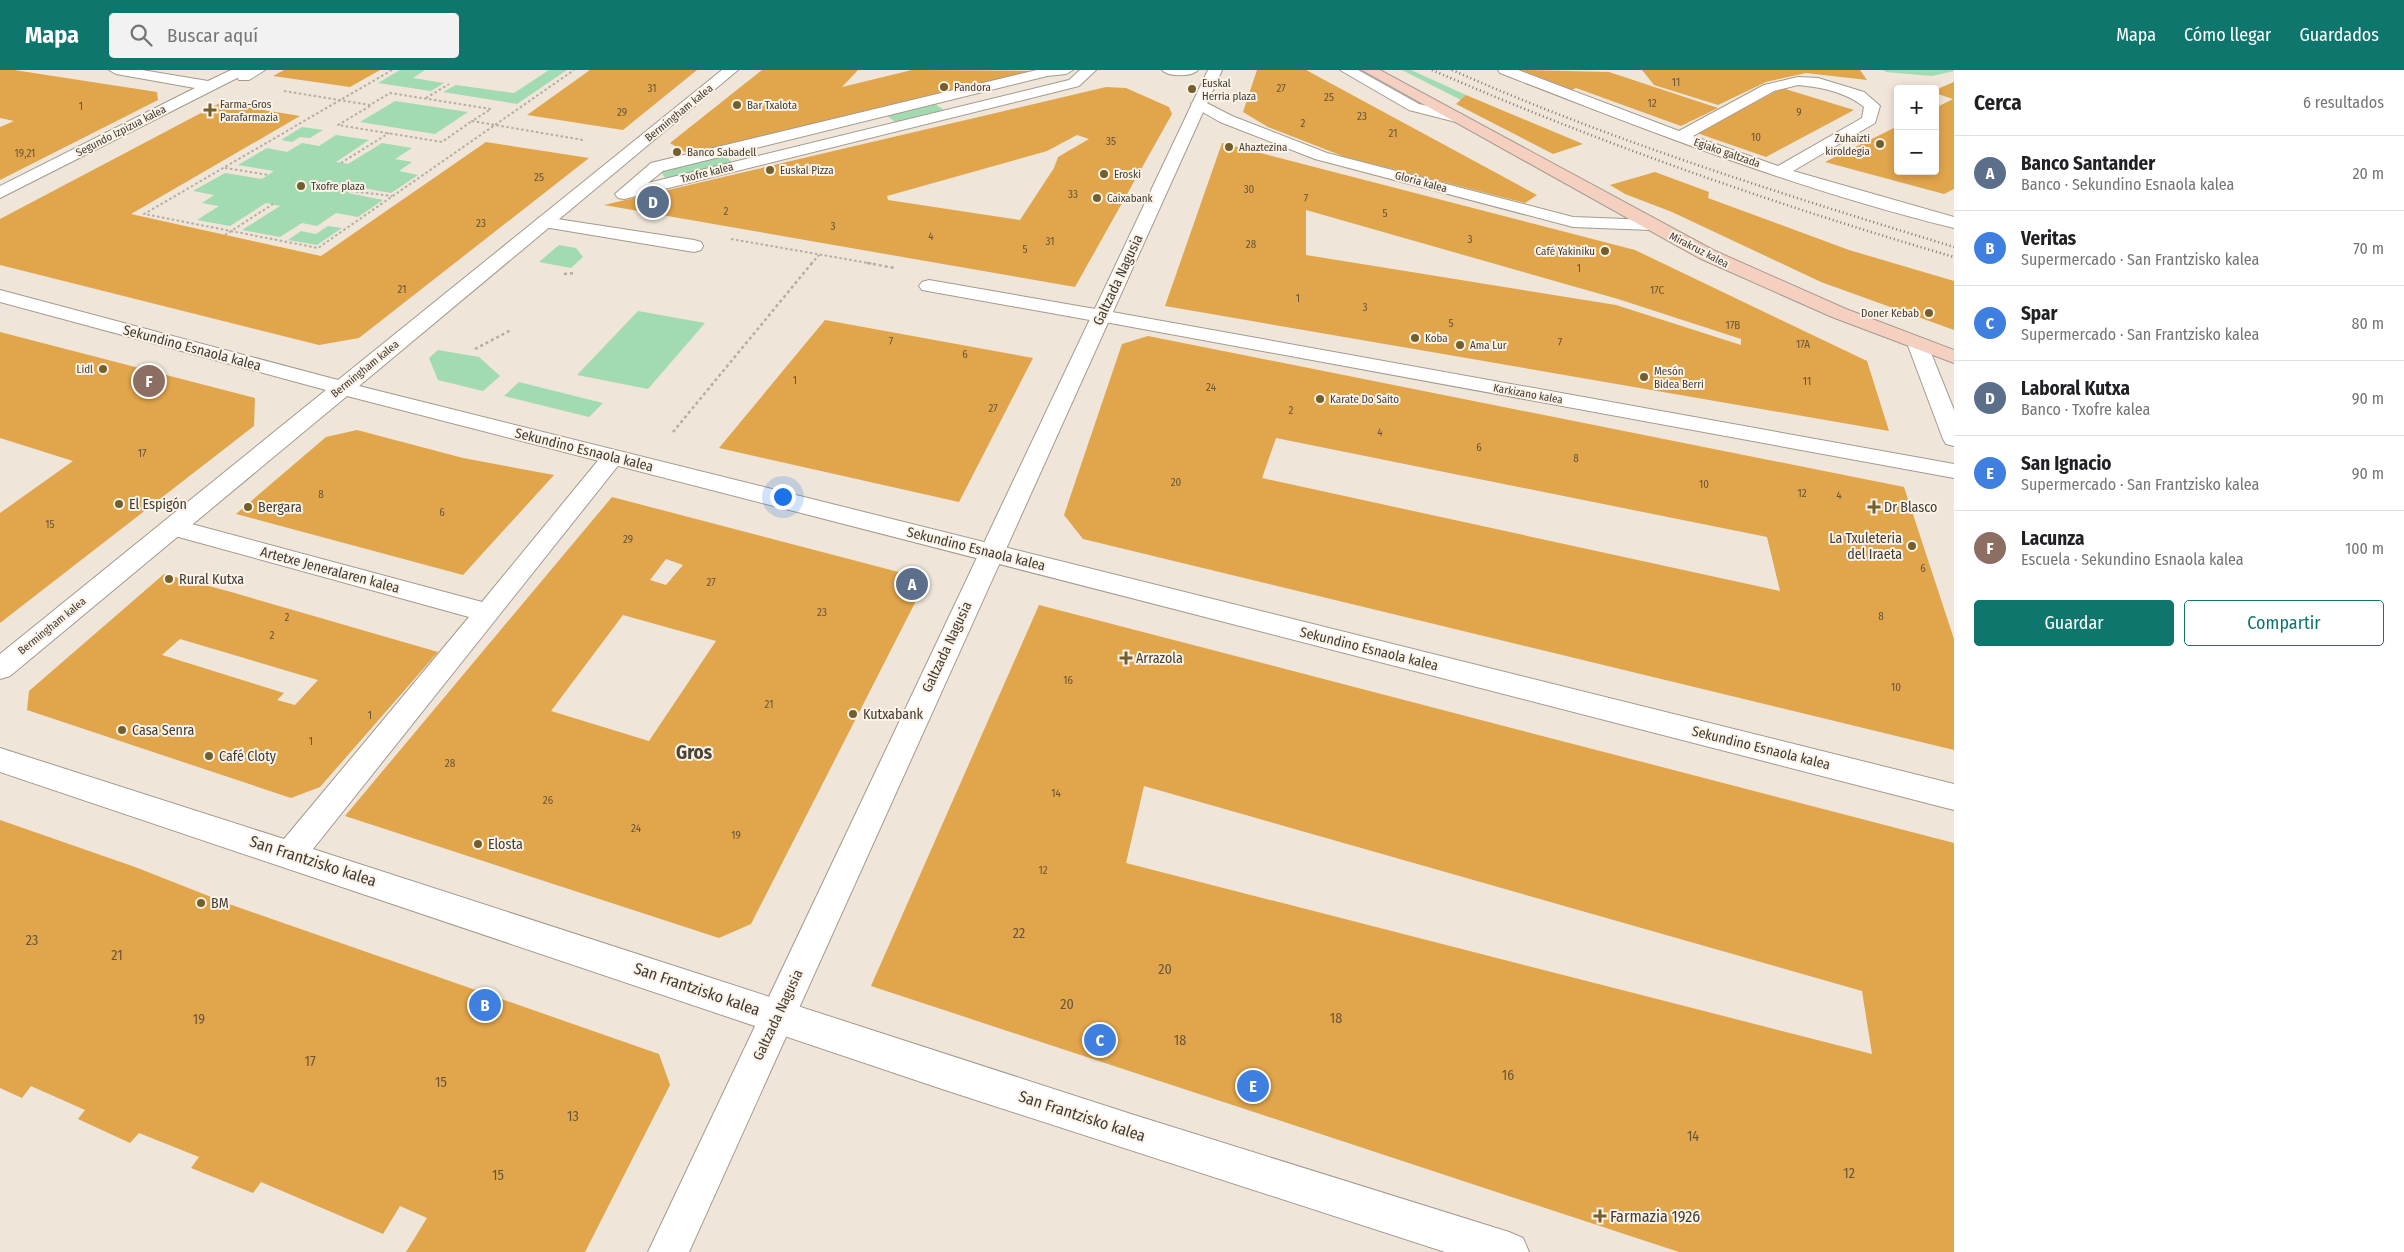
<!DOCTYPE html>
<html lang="es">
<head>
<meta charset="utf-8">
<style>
	body { margin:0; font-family:"Fira Sans Condensed",sans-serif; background:#f2f2f2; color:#202124 }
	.controls { position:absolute; right:15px; top:15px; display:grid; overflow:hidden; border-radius:5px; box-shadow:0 2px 8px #0003 }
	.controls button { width:45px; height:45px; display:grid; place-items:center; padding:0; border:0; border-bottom:1px solid #e0e0e0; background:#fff; color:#202124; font:25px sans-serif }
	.you { position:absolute; left:782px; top:426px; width:18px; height:18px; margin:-12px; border:4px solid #fff; border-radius:50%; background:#1a73e8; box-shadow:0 0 0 8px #1a73e833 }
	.badge { display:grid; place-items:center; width:32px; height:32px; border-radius:50%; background:#0f766e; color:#fff; font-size:16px; font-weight:700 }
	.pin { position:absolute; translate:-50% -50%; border:2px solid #fff; box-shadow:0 1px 5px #0006 }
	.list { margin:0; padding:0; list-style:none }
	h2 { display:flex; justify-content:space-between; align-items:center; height:65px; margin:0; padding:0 20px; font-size:21px }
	h2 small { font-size:16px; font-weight:400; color:#757577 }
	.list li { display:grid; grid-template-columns:32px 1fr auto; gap:15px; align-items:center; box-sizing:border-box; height:75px; padding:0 20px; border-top:1px solid #e0e0e0 }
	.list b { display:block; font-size:19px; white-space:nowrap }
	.list p { margin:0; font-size:16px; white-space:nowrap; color:#757577 }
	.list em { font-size:16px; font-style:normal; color:#757577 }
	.actions { display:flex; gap:10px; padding:15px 20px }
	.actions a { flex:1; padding:11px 0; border:1px solid #0f766e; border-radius:5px; text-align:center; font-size:18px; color:#0f766e }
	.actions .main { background:#0f766e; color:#fff }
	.icon { flex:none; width:28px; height:28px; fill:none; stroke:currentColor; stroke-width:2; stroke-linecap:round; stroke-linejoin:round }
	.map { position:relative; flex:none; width:1954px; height:1182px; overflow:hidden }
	header { display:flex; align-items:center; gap:30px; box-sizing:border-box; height:70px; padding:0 25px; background:#0f766e; color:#fff }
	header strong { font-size:24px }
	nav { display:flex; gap:28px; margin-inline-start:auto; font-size:18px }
	.search { width:350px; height:45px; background:#f2f2f2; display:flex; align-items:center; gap:12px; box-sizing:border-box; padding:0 18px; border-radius:5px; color:#757577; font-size:19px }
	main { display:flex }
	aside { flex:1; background:#fff }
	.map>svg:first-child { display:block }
	.green { fill:#a2dbb1 }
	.building { fill:#e1a54c; fill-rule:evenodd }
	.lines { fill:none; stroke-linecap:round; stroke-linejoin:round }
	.service-casing { stroke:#a39a8e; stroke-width:2 }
	.pedestrian-casing { stroke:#a39a8e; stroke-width:2 }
	.minor-casing { stroke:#a39a8e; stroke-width:2 }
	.tertiary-casing { stroke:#a39a8e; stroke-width:2 }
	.secondary-casing { stroke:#a39a8e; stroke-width:2 }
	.path-far1 { stroke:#b5ada3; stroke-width:2; stroke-dasharray:2.5 2.5; stroke-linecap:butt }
	.path { stroke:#b5ada3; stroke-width:2.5; stroke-dasharray:3 3; stroke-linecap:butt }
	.service { fill:#fff; fill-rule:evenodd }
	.pedestrian { fill:#fff; fill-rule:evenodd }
	.minor { fill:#fff; fill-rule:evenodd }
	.tertiary { fill:#fff; fill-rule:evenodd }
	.secondary { fill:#f5d0c0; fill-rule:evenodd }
	.rail { stroke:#7e7870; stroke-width:2.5; stroke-dasharray:1 3; stroke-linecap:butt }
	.poi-dot { fill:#735f2e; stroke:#fcf2e6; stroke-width:2 }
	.labels { text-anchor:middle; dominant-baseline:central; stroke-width:4; stroke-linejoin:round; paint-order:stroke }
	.number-label { font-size:11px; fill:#68563c }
	.far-poi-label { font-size:11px; fill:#3f3c37; stroke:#fcf2e6; text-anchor:start }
	.far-street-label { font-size:11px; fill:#3f3c37; stroke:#fcf2e6 }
	.street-label { font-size:14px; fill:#3f3c37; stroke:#fcf2e6 }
	.poi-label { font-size:14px; fill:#3f3c37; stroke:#fcf2e6; text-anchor:start }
	.near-number-label { font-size:14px; fill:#68563c }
	.near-street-label { font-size:16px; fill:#3f3c37; stroke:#fcf2e6 }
	.near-poi-label { font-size:16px; fill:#3f3c37; stroke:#fcf2e6; text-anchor:start }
	.district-label { font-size:19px; font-weight:bold; fill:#4a4338; stroke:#fcf2e6 }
</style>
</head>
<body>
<header>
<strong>Mapa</strong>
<div class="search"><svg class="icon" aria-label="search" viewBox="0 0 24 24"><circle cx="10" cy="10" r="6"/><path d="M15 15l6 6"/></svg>Buscar aquí</div>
<nav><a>Mapa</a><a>Cómo llegar</a><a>Guardados</a></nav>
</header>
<main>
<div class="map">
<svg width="1954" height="1182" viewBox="0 0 1954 1182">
	<rect width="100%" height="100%" fill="#efe5d8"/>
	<!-- green -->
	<path class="green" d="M400,0H425L413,8L444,13L431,21L378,13Z
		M549,0H567L517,34L443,22L456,15L514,23Z
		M1402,0H1411L1466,25L1461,30Z
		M1883,0H1954V1L1932,6L1886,2Z
		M395,31L468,42L435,64L360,52Z
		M934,33L944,40L895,52L886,45Z
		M302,57L323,60L310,68L300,67L292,72L281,70Z
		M336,65L369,70L336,92L348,94L382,73L412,78L395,89L412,92L399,101L418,105L391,123L357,117L348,123L383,130L358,147L336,143L317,156L302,153L280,167L242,160L280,136L266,133L230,156L197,150L219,136L202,133L214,125L193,121L225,103L262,109L274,101L238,95L267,78L287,82L302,73L319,76Z
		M724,85L733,93L667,110L659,100Z
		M328,156L342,158L317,175L288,170L301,161L316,164Z
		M559,175L576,178L583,187L571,198L539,192Z
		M638,241L705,253L648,319L577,305Z
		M438,280L479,287L500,306L483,321L438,310L429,288Z
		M519,312L603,333L589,347L504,326Z"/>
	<!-- building -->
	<path class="building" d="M0,0H14L157,22L158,30L0,110V57L14,51L0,48Z
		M284,0H380L350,17L273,6Z
		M590,0H697L623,60L527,45Z
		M762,0H858L842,17L912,0L1034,1L692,86L670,73Z
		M1257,0H1306L1537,125L1525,133L1345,87L1268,57L1243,42Z
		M1520,0L1609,2L1718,38L1681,56L1576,18L1572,20Z
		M1642,0H1860L1867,10L1806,3L1766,12L1718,35L1654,15Z
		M1954,12V119L1944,124L1825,92L1898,56V101H1935V38L1953,29L1935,23V20Z
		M1106,17L1126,18L1169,37L1172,44L1075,217L604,135ZM1077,65L1089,69L1058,87L1054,98L1020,150L888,130L887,126L1047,81Z
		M1782,18L1854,40L1766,87L1697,63Z
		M1466,25L1583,74L1553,84L1456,34Z
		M220,33L300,46L131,144L321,186L486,72L589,88L359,268L319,275L0,195V149Z
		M1222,73L1635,180L1867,291L1889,361L1165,236ZM1306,140L1618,229L1741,269V275L1616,235L1306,185Z
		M1655,102L1709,122L1708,128L1849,180L1954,211V260L1821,212L1672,142L1625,124L1610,115Z
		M825,250L1033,288L959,432L719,378Z
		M0,262L255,328L254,356L0,553V443L73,391L0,368Z
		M1148,266L1904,417L1954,569V680L1083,469L1064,445L1122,274ZM1276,368L1767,467L1780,521L1262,408Z
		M357,360L463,388L554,405L463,505L236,444L326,367Z
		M612,427L910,505L921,521L751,854L719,868L345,746ZM666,489L683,495L666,515L650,510ZM623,545L716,571L649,671L551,641Z
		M164,504L231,522L438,582L320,717L291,728L27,640L29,621ZM180,569L318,610L295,635L277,630L284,623L162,585Z
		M1039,535L1954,773V1182H1679L871,916ZM1144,716L1862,921L1872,984L1126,793Z
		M0,750L135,797L229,834L659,984L670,1015L585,1182H406L427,1148L400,1136L383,1164L261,1112L253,1123L191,1098L199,1087L139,1063L130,1073L78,1049L85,1040L31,1016L22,1028L0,1018Z"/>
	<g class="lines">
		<defs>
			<path id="service" d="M247,0H265L249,10H239L237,7Z
				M544,147L694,170L701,172L703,176L701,180L694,182L538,156L535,152L538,148Z
				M929,210L1101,240L1108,242L1111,246L1108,250L1101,252L922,220L919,216L922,212Z"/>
			<path id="pedestrian" d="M1037,0H1073L1066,4L1047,6L663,101L648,113L1069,10L1080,0H1096L1079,16L624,129L618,128L615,124L651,93Z
				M1199,29L1232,46L1327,83L1573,147L1651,150L1657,151L1660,155L1657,159L1651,160L1573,157L1315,89L1220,52L1194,37L1191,34L1194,31Z
				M613,380L621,382L625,387L621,392L313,779L1131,1044L1509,1162L1523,1168L1529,1182H1445L942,1019L0,702V678L284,769L469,547L164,463L161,457L164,451L173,449L482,532L605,382Z"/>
			<path id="minor" d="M109,0H142L208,11L231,0H249L247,3L0,128V116L195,18L116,4Z
				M722,0H738L359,316L1954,714V740L347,326L10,606L0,609V584L326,320L0,232V220L338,310Z
				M1162,0H1198C1192,7 1168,7 1162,0Z
				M1498,0H1518L1679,61L1764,15L1798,7L1818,8L1864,22L1880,36L1875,53L1793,101L1954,147V158C1798,120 1649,61 1500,3ZM1798,15C1821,17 1846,22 1864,37L1862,48L1778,96L1693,66L1774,21Z
				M1101,240L1954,394V408L1094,250L1091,246L1094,242Z
				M1917,267L1924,269L1927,273L1954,340V376L1946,374L1943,369L1907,273L1910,269Z"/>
			<path id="tertiary" d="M1208,0H1222L689,1182H648Z
				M1340,0H1358L1419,34L1462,44L1464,47L1456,52L1409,40Z"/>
			<path id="secondary" d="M1362,0H1380L1713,180L1846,239L1954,280V293L1832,247L1699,188Z"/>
		</defs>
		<!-- service casing -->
		<use href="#service" class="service-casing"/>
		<!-- pedestrian casing -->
		<use href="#pedestrian" class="pedestrian-casing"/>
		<!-- minor casing -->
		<use href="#minor" class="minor-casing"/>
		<!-- tertiary casing -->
		<use href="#tertiary" class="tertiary-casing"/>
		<!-- secondary casing -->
		<use href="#secondary" class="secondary-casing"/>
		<!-- path-far1 -->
		<path class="path-far1" d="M392,0L144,144L318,178L574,0
			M284,21L370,35L390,23L491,39L472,51L583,70
			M426,28L449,14
			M370,36L338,55L442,72L472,51
			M341,93L389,63
			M225,98L269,105
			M351,121L392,126
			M225,165L273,134
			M731,169L874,194
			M811,194L819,185"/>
		<!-- path -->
		<path class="path" d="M867,193L895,198
			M564,204L576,203
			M475,279L511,260
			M673,362L812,193"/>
		<!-- service -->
		<use href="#service" class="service"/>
		<!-- pedestrian -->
		<use href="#pedestrian" class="pedestrian"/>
		<!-- minor -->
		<use href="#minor" class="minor"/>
		<!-- tertiary -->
		<use href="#tertiary" class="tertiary"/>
		<!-- secondary -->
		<use href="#secondary" class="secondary"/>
		<!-- rail -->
		<path class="rail" d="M1432,0C1602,74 1776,135 1954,187
			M1452,0C1614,72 1785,125 1954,177"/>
	</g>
	<!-- markers -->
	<g class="poi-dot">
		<circle cx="944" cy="17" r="5"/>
		<circle cx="1192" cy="19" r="5"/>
		<circle cx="737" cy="35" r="5"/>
		<path d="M207.5 32.5h5v5h5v5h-5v5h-5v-5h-5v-5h5z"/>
		<circle cx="1880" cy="74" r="5"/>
		<circle cx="1229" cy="77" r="5"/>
		<circle cx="677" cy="82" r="5"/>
		<circle cx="770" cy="100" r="5"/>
		<circle cx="1104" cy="104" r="5"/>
		<circle cx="301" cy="116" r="5"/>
		<circle cx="1097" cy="128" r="5"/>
		<circle cx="1605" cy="181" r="5"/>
		<circle cx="1929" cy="243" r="5"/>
		<circle cx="1415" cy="268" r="5"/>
		<circle cx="1460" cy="275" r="5"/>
		<circle cx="103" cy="299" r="5"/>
		<circle cx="1644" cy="307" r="5"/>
		<circle cx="1320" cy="329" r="5"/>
		<circle cx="119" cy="434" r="5"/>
		<circle cx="248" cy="437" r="5"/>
		<path d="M1871.5 429.5h5v5h5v5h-5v5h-5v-5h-5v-5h5z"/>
		<circle cx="1912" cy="476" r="5"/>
		<circle cx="169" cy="509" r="5"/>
		<path d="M1123.5 580.5h5v5h5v5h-5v5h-5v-5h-5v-5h5z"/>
		<circle cx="853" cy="644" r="5"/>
		<circle cx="122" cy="660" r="5"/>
		<circle cx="209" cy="686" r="5"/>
		<circle cx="478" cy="774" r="5"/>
		<circle cx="201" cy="833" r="5"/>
		<path d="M1597.5 1138.5h5v5h5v5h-5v5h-5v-5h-5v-5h5z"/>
	</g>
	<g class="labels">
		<!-- number labels -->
		<g class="number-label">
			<text x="1676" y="12">11</text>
			<text x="652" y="18">31</text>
			<text x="1281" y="18">27</text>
			<text x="1329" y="27">25</text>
			<text x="1652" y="33">12</text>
			<text x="81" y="36">1</text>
			<text x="622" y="42">29</text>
			<text x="1799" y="42">9</text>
			<text x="1362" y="46">23</text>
			<text x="1303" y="53">2</text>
			<text x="1393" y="63">21</text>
			<text x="1756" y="67">10</text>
			<text x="1111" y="71">35</text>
			<text x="25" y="83">19,21</text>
			<text x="539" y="107">25</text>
			<text x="1249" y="119">30</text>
			<text x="1073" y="124">33</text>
			<text x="1306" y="128">7</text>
			<text x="726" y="141">2</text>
			<text x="1385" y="143">5</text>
			<text x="481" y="153">23</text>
			<text x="833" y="156">3</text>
			<text x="931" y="166">4</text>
			<text x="1470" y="169">3</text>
			<text x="1050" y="171">31</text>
			<text x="1251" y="174">28</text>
			<text x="1025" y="179">5</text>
			<text x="1579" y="198">1</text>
			<text x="402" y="219">21</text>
			<text x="1657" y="220">17C</text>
			<text x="1298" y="228">1</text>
			<text x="1365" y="237">3</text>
			<text x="1451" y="253">5</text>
			<text x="1733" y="255">17B</text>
			<text x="891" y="271">7</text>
			<text x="1560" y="272">7</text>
			<text x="1803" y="274">17A</text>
			<text x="965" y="284">6</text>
			<text x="795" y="310">1</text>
			<text x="1807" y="311">11</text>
			<text x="1211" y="317">24</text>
			<text x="993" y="338">27</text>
			<text x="1291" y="340">2</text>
			<text x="1380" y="362">4</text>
			<text x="1479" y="377">6</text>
			<text x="142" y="383">17</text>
			<text x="1576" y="388">8</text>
			<text x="1176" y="412">20</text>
			<text x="1704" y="414">10</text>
			<text x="1802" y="423">12</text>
			<text x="321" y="424">8</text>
			<text x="1839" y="425">4</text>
			<text x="442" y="442">6</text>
			<text x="50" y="454">15</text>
			<text x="628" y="469">29</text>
			<text x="1923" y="498">6</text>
			<text x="711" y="512">27</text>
			<text x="822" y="542">23</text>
			<text x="1881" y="546">8</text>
			<text x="287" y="547">2</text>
			<text x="272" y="565">2</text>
			<text x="1068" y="610">16</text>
			<text x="1896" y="617">10</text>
			<text x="769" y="634">21</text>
			<text x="370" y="645">1</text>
			<text x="311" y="671">1</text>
			<text x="450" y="693">28</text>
			<text x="1056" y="723">14</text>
			<text x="548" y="730">26</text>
			<text x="636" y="758">24</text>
			<text x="736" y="765">19</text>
			<text x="1043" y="800">12</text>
		</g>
		<!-- far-poi labels -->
		<g class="far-poi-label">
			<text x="1202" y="13">Euskal<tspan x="1202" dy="13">Herria plaza</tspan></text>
			<text x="954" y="17">Pandora</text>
			<text x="220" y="34">Farma-Gros<tspan x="220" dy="13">Parafarmazia</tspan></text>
			<text x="747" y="35">Bar Txalota</text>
			<text x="1870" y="68" text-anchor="end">Zuhaizti<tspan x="1870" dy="13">kiroldegia</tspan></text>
			<text x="1239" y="77">Ahaztezina</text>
			<text x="687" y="82">Banco Sabadell</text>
			<text x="780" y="100">Euskal Pizza</text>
			<text x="1114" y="104">Eroski</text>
			<text x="311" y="116">Txofre plaza</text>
			<text x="1107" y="128">Caixabank</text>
			<text x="1595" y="181" text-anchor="end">Café Yakiniku</text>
			<text x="1919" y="243" text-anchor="end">Doner Kebab</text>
			<text x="1425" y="268">Koba</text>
			<text x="1470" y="275">Ama Lur</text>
			<text x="93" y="299" text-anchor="end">Lidl</text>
			<text x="1654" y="301">Mesón<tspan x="1654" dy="13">Bidea Berri</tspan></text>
			<text x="1330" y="329">Karate Do Saito</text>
		</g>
		<!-- far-street labels -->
		<g class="far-street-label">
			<text transform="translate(679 43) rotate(-39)">Bermingham kalea</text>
			<text transform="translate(121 61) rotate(-27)">Segundo Izpizua kalea</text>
			<text transform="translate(1727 83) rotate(19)">Egiako galtzada</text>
			<text transform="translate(707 103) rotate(-14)">Txofre kalea</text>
			<text transform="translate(1421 112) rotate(15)">Gloria kalea</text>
			<text transform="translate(1699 180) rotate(27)">Mirakruz kalea</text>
			<text transform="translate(365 299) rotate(-39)">Bermingham kalea</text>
			<text transform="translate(1528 324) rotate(10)">Karkizano kalea</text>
			<text transform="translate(52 556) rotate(-39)">Bermingham kalea</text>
		</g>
		<!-- street labels -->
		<g class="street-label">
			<text transform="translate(1118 210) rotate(-65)">Galtzada Nagusia</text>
			<text transform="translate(192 278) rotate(15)">Sekundino Esnaola kalea</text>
			<text transform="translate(584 380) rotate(14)">Sekundino Esnaola kalea</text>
			<text transform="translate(976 479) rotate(14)">Sekundino Esnaola kalea</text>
			<text transform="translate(330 500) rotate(15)">Artetxe Jeneralaren kalea</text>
			<text transform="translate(947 577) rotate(-65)">Galtzada Nagusia</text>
			<text transform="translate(1369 579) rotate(14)">Sekundino Esnaola kalea</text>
			<text transform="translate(1761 678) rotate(14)">Sekundino Esnaola kalea</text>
			<text transform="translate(778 945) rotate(-65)">Galtzada Nagusia</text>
		</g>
		<!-- poi labels -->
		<g class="poi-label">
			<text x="129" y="434">El Espigón</text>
			<text x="258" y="437">Bergara</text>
			<text x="1884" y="437">Dr Blasco</text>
			<text x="1902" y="468" text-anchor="end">La Txuleteria<tspan x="1902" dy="16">del Iraeta</tspan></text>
			<text x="179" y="509">Rural Kutxa</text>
			<text x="1136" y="588">Arrazola</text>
			<text x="863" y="644">Kutxabank</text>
			<text x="132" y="660">Casa Senra</text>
			<text x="219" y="686">Café Cloty</text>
			<text x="488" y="774">Elosta</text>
			<text x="211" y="833">BM</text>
		</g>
		<!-- near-number labels -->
		<g class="near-number-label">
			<text x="1019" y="863">22</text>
			<text x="32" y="870">23</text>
			<text x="117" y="885">21</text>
			<text x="1165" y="899">20</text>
			<text x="1067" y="934">20</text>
			<text x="1336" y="948">18</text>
			<text x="199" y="949">19</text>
			<text x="1180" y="970">18</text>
			<text x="310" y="991">17</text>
			<text x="1508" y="1005">16</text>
			<text x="441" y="1012">15</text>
			<text x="573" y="1046">13</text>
			<text x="1693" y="1066">14</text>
			<text x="1849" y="1103">12</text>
			<text x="498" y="1105">15</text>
		</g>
		<!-- near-street labels -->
		<g class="near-street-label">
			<text transform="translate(313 791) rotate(18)">San Frantzisko kalea</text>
			<text transform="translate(697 919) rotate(19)">San Frantzisko kalea</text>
			<text transform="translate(1082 1046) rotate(18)">San Frantzisko kalea</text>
		</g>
		<!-- near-poi labels -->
		<g class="near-poi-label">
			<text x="1610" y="1146">Farmazia 1926</text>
		</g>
		<!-- district labels -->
		<g class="district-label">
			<text x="694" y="682">Gros</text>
		</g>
	</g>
</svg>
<div class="controls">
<button>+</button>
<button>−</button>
</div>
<div class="you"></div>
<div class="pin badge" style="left:912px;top:514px;background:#5c6f8a">A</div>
<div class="pin badge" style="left:485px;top:935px;background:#3f7fe0">B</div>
<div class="pin badge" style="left:1100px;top:970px;background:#3f7fe0">C</div>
<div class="pin badge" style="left:653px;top:132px;background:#5c6f8a">D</div>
<div class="pin badge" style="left:1253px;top:1016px;background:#3f7fe0">E</div>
<div class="pin badge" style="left:149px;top:311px;background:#8d6e63">F</div>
</div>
<aside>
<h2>Cerca<small>6 resultados</small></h2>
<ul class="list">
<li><span class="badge" style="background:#5c6f8a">A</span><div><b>Banco Santander</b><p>Banco · Sekundino Esnaola kalea</p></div><em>20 m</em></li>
<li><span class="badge" style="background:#3f7fe0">B</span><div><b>Veritas</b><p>Supermercado · San Frantzisko kalea</p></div><em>70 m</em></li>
<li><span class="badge" style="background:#3f7fe0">C</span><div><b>Spar</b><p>Supermercado · San Frantzisko kalea</p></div><em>80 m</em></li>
<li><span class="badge" style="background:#5c6f8a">D</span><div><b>Laboral Kutxa</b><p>Banco · Txofre kalea</p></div><em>90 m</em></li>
<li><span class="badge" style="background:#3f7fe0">E</span><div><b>San Ignacio</b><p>Supermercado · San Frantzisko kalea</p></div><em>90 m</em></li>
<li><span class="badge" style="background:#8d6e63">F</span><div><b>Lacunza</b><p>Escuela · Sekundino Esnaola kalea</p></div><em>100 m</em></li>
</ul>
<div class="actions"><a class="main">Guardar</a><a>Compartir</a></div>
</aside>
</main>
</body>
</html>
